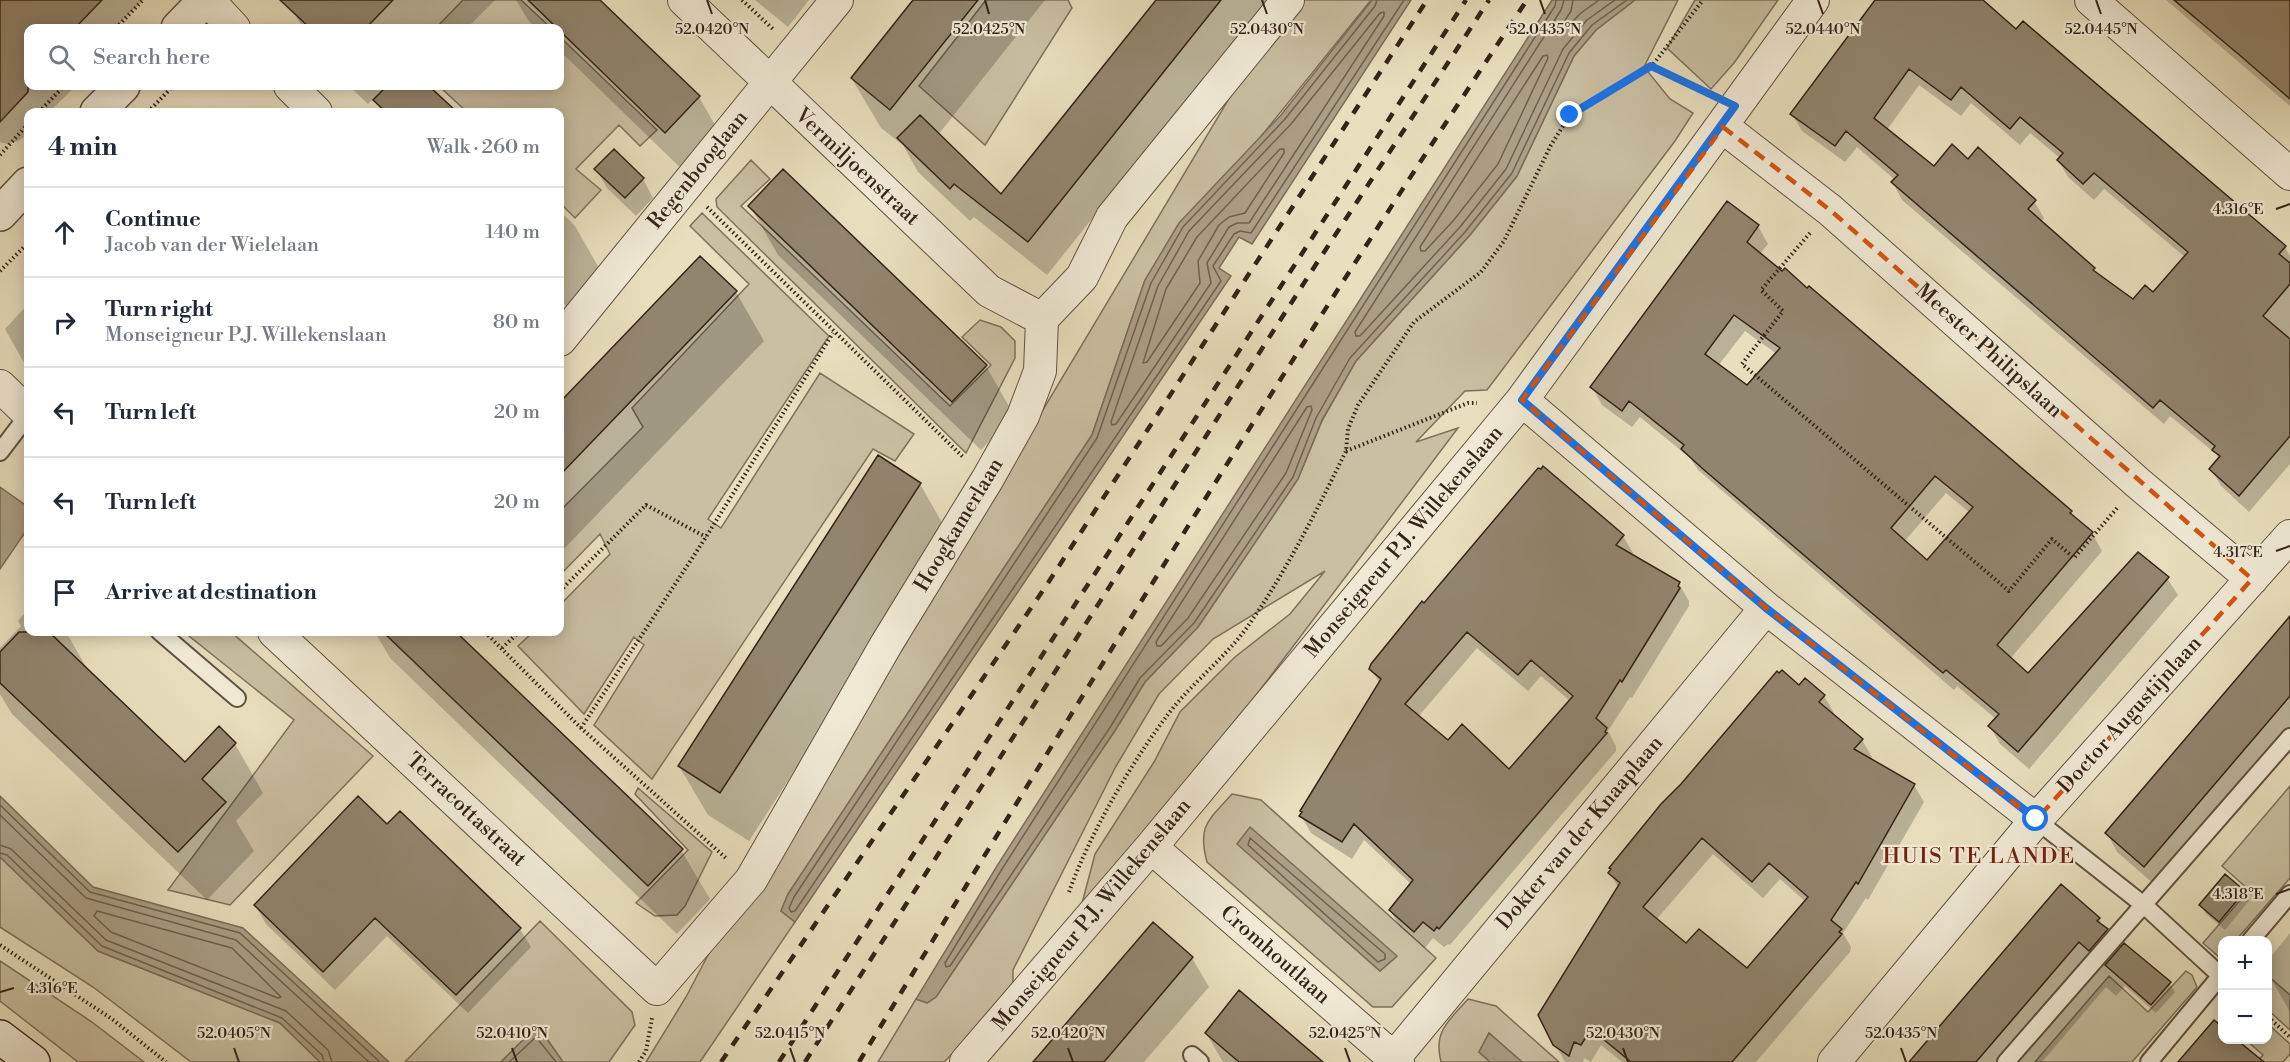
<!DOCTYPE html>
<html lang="en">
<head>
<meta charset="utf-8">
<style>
	body { margin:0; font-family:"Libre Bodoni",serif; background:#f2f2f3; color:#1f2937 }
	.controls { position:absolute; right:18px; bottom:18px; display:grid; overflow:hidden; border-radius:12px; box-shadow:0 3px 15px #0003 }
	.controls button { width:54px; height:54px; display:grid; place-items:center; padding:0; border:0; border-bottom:2px solid #e0e1e3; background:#fff; color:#1f2937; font:30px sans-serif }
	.stop { position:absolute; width:18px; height:18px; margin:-14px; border:4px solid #1a73e8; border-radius:50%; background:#fff }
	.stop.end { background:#1a73e8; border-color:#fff; box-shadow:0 2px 6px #0008 }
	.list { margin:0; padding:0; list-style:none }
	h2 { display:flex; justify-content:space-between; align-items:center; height:78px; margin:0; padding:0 24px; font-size:26px }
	h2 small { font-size:20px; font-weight:400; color:#747a83 }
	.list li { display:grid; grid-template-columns:39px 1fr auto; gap:18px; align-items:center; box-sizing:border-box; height:90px; padding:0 24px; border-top:2px solid #e0e1e3 }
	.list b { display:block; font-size:22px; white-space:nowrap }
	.list p { margin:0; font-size:20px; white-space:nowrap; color:#747a83 }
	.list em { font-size:20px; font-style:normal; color:#747a83 }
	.icon { flex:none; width:33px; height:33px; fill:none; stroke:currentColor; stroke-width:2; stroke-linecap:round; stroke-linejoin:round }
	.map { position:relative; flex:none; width:2290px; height:1062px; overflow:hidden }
	.search { position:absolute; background:#fff; box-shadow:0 3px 15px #0003; left:24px; top:24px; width:540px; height:66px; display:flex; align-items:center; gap:15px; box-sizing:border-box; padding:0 21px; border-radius:12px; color:#747a83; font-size:22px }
	.panel { position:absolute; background:#fff; box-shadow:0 3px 15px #0003; left:24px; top:108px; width:540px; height:528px; border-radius:12px }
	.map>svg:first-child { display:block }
	.green { fill:#c9bfa2; stroke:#7e715d; stroke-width:1.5; fill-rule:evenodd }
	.water { fill:#ab9f86; stroke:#7b6d5a; stroke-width:1.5 }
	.shadow { fill:#0003; fill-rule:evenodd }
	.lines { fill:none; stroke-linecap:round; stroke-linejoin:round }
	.shore { stroke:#70614f; stroke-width:1.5 }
	.building { fill:#92856e; stroke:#342318; stroke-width:1.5; fill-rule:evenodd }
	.service-casing { stroke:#615242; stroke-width:20 }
	.minor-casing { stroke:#615242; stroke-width:34 }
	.tertiary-casing { stroke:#615242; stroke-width:36 }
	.secondary-casing { stroke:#342318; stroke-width:36 }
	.path { stroke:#342318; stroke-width:4; stroke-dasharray:1.5 3; stroke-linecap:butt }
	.service { stroke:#f0ead5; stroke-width:16 }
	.minor { stroke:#f0ead5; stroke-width:32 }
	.tertiary { stroke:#f0ead5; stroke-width:33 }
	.secondary { stroke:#f0ead5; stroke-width:33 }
	.rail { stroke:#342318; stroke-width:4.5; stroke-dasharray:10 10; stroke-linecap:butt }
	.route { stroke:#1a73e8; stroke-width:8 }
	.marked { fill:none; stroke:#d6540d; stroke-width:4.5; stroke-dasharray:12 8; stroke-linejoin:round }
	.ticks { fill:none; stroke:#342318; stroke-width:2 }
	.labels { text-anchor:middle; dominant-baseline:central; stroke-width:4.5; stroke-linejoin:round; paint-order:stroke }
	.street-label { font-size:21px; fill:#342318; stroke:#f0ead5 }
	.neighbourhood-label { font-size:22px; letter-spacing:1.5px; fill:#7a1f14; stroke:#f0ead5 }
	.ticks-label { font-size:15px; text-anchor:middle; fill:#342318; stroke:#f0ead5; stroke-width:4.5; stroke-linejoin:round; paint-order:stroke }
</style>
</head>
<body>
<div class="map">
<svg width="2290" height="1062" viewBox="0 0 2290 1062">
	<rect width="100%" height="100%" fill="#e8dfbe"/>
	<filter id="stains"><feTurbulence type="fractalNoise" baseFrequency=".00333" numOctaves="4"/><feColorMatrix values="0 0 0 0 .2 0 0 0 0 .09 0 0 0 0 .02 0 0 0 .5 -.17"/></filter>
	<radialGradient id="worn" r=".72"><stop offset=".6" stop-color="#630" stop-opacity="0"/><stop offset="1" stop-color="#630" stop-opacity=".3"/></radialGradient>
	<!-- green -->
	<path class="green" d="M463,0H521L551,28H436Z
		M986,0H1068L1072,8L985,145L919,86Z
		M1288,0H1371L1145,280L1092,435L788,894L781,911L795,922L700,1062H646L686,997L716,940L759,885Z
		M1635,0H1678L1644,67L1670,99L1693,113L1675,141L1487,390L1465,391L1416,442L1458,428L1217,747L1080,911L1095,854L1154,762L1180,712L1235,657L1290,614L1325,571L1213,639L1159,694L1115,768L1013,970V992L944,1062H878L916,999L927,1003L936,997L1116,729L1145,682L1198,627L1298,479L1322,421L1356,361L1470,235L1517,176L1574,56L1596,30Z
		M1695,0H1778L1734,63L1711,89L1667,48Z
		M560,37L657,130L640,146L619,125L576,169L601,190L575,218L560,203V112H467L439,86H560Z
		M751,160L770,179L741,206L950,406L991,365L962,337L980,320L1001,327L1015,341V358L966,453L717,207L716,199Z
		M702,213L829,336L708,519L721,528L820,373L914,434L895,461L873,449L652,779L594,725L644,645L634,637L584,714L518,646L533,632H560V605L610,554L600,534L560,575V511L643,427L632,408L749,284L690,226Z
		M184,632H231L373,756L230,905L168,890L294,720Z
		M2290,786V878L2236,940H2222V954L2218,956L2203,943L2249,890L2222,866Z
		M638,788L712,852L685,906L677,915L655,916L636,903L688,850L635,794Z
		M1232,794L1261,800L1436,958L1392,1007H1373L1207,862C1197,825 1209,820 1232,794ZM1238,844L1396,957L1380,971Z
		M0,857L98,951L280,1023L320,1062H191L93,987L0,927Z
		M540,921L632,1012L635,1025L609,1062H563L542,1032L533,1030L501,1062H405Z
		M0,961L92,1022L144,1062H78L0,1001Z
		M2186,971L2192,975L2197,987L2132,1062H2035L2109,976L2148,1012Z
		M2268,976L2290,995V1030L2268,1010Z
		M1468,999L1496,1006L1559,1062H1522L1489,1033L1479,1052L1490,1062H1441C1433,1031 1449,1021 1468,999Z
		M2268,1024L2290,1044V1054L2283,1062H2257L2263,1055L2246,1040H2268Z"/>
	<!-- water -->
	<path class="water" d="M1372,0H1411L1252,244L1239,237L1219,268L1231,276L795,922L781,911L788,894L1092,435L1145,280L1179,223L1281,115Z
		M1552,0H1635L1596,30L1574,56L1517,176L1470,235L1356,361L1322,420L1298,479L1198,627L1145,682L1116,729L936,997L927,1003L916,999L997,866Z
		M0,487L28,507V528L0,569Z
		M0,796L93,887L243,928L389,1062H320L280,1023L98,951L0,857Z
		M1250,827L1397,956L1380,971L1237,844Z
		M533,1030L542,1032L563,1062H501Z
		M1489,1033L1522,1062H1490L1479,1052Z"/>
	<!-- shadow -->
	<path class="shadow" d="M0,0H143L115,28H28V86H76L49,112H28V134L18,141L7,144L0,142Z
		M302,0H495L467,28H303L292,10Z
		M516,0H598L699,97L727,146L694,181L560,51V28H536L528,20Z
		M755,0H809L788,27Z
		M915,0H1045L938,135L1001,196L1158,0H1267L1047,275L974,217L970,221L918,172L903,145L881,128L852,79Z
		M1876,0H1982L2016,31L2285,247L2290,256V464L2249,512L2221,486L2211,469L2219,459L2216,454L2170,416L2164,424L1902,200L1893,183L1895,180L1857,147L1845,162L1802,131L1792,114ZM1919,85L1961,116L1971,103L2020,145L2030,133L2060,158L2058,160L2068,177L2094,200L2104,189L2185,257L2153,294L2133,301L2097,275L2041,222L2044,218L2034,201L1968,161L1934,168L1887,130Z
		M2166,0H2282L2290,19V106Z
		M349,86H427L455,112H382L374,98L368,104Z
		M596,169L643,179L653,198L636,216L607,188Z
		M750,206L986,366L1014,415L981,450L778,255Z
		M560,211L575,226L603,275L570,310L560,300Z
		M1758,226L1768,244L1760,254L2071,512L2076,520L2092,533L2102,551L2010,659L2028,675L2167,578L2178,595L2029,769L2000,744L1990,726L1996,719L1957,686L1954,690L1698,470L1690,458L1640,417L1632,427L1602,405L1592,387ZM1745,331L1777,354L1747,387L1718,366ZM1946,493L1970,513L1927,562L1904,542Z
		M700,258L736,292L764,341L560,553V404Z
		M28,304V370L5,329Z
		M1544,468L1623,536L1633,553L1631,555L1679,584L1689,601V606L1632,698L1630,697L1608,731L1616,746V751L1450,945L1448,944L1444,947L1433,938L1425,948L1400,927L1390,910L1411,884L1364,840L1352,859L1311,833L1301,816L1380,684L1371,669ZM1477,648L1528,691L1541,676L1570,701L1509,771L1448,742L1418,717Z
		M920,484L948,533L749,841L708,815L679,766Z
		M28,609V632H66L89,672L185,764L219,728L235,744L263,793L236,821L254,851L207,900L12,714L0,694V648L21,626L18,621Z
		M2290,619V727L2155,885L2117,852L2107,833Z
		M375,632H454L681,850L710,899L677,934L390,658Z
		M1799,687L1824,696L1834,713L1832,715L1862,740L1872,757L1870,759L1914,785L1924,802L1868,900L1866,898L1843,933L1851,947L1850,952L1756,1062H1622L1601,1045L1591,1062L1584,1058L1583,1062H1565L1555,1044L1619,889L1610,873ZM1713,854L1763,898L1780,879L1806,902L1747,971L1686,945L1656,920Z
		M387,827L520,929L531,947L468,1013L387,936L335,990L266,924L255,905Z
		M2225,876L2244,892L2249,901L2225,930L2206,914L2201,905Z
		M2099,919L2119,951L2169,983L2175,992L2156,1013L2125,986L2116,996L2106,987L2042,1062H1910Z
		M1153,924L1192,958L1209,987L1144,1062H1035Z
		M2290,933V1012L2268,973V960Z
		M1206,1033L1321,1062H1223Z"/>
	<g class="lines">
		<!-- shore -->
		<path class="shore" d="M1377,0L1375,6L1285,119L1183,227L1151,283L1097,438L794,897L789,908L791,912L795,911L1221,281L1213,266L1234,234L1240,231L1251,233L1404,0
			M1556,0L1555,6L1002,869L945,963L946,967L950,966L1111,726L1140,678L1194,623L1293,477L1316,418L1350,358L1465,232L1512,173L1569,53L1592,25L1627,0
			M1564,0L1561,10L1355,332L1356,336H1360L1460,227L1506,169L1563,49L1587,20L1615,0
			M1573,0L1571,11L1560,28L1562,32L1581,13L1599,0
			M1384,12V16L1249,223H1237L1229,227L1207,263L1211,283L1116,424L1112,425L1111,422L1158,286L1189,231L1291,124L1380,13Z
			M1547,55L1548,58L1498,164L1453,221L1425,251H1421L1420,247L1543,56Z
			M1280,149H1284V153L1245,213L1229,217L1219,225L1198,261L1200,283L1147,362L1143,363L1166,289L1197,237Z
			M1311,406L1312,410L1286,473L1188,618L1161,646H1157L1156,642L1307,407Z
			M0,805L90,892L240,933L380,1062
			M0,815L86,898L236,940L369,1062
			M1250,838L1385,954V959L1378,962L1248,845Z
			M0,845L11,849L106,940L286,1011L328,1050L332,1062
			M0,853L7,855L102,946L282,1018L322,1055L324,1062
			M97,911L232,948L281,997L278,998L111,932L94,916Z
			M509,1062L536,1037L556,1062"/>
	</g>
	<!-- building -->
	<path class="building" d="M0,0H102L75,28H28V92L0,122Z
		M280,0H393L366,28H310Z
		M528,0H600L700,96L665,133Z
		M913,0H978L890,110L851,78Z
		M1156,0H1221L1028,242L954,184L950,189L897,138L920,115L1001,194Z
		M1875,0H1983L2016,29L2023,21L2286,246L2279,254L2290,263V284L2263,316L2290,339V436L2239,496L2209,469L2220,456L2212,450L2215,446L2160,400L2153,408L1891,182L1898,175L1846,131L1835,146L1790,114ZM1909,69L1951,100L1961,87L2010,129L2020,117L2063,153L2057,160L2083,184L2094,173L2188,252L2153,292L2145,285L2133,299L2093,270L2095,268L2028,209L2036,200L1978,147L1968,159L1952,144L1934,166L1874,118Z
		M2174,0H2290V99L2243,58Z
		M387,86H429L457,112H386L373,100Z
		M614,149L644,178L625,198L594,169Z
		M783,169L987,365L952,402L748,206Z
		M1727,201L1759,225L1747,242L1782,271L1785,268L1807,288L1809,286L2072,511L2070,513L2093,532L1997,645L2028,673L2138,552L2169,577L2018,752L1988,726L1999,714L1946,670L1943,673L1860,603L1703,469L1681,449L1684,445L1629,401L1622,411L1590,387ZM1734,315L1780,348L1747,385L1705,354ZM1935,476L1973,507L1927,560L1891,528Z
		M700,256L737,291L560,475V402Z
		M878,455L921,483L720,793L678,766Z
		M1543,466L1624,535L1616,545L1680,582L1678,586L1680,588L1622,682L1620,680L1596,718L1607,728L1605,732L1607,733L1439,929L1437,927L1434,931L1423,922L1414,932L1389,910L1413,880L1354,824L1342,842L1299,816L1302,812L1300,811L1381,679L1369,669L1371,664L1422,601L1424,603L1538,468L1541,469ZM1467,632L1518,675L1531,660L1573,696L1509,769L1462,724L1448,740L1405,704Z
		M2290,616V696L2144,867L2105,833Z
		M19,632H49L185,762L219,726L236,743L202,779L226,802L178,852L0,683V652Z
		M383,632H456L683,849L648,886Z
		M1782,670L1799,685L1805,678L1825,695L1819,702L1863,739L1854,749L1915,784L1858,884L1856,882L1831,920L1842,929L1839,932L1842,934L1732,1062H1631L1591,1029L1581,1045L1574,1042L1569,1056L1553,1045L1538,1015L1620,883L1608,873L1611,869L1609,868L1661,804L1681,784L1777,671L1779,673ZM1702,838L1752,882L1769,863L1808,897L1747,968L1699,929L1686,943L1643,907Z
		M358,796L387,824L400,811L521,928L456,995L375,918L323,972L254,905Z
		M2225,874L2245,891L2219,922L2199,905Z
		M2061,884L2100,918L2097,921L2108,929L2089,951L2079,942L1976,1062H1909Z
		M1153,922L1193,957L1104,1062H1033Z
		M2124,943L2171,982L2151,1005L2105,965Z
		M1239,990L1323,1062H1239L1205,1033Z
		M2214,1020L2223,1027V1040H2237L2264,1062H2178Z"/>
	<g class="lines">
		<defs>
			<path id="service" d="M0,452L28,415
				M160,632L237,698
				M2036,820L2145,906L2221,976
				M2251,940L2290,894
				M1192,1055L1200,1062
				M2006,1062L2290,737
				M2149,1062L2222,974"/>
			<path id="minor" d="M208,0L234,28
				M684,0L989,291L1042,319
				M2091,0L2290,174
				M290,86L316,112
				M1723,127L1830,210L2138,483L2252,579
				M560,340L837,0
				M0,386L28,413
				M1522,400L1766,608L2036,820
				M274,632L657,989L751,880L887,643L987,480L1023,416L1040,371L1042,319L1082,277L1112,217L1288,0
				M1151,847L1398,1062
				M1394,1058L1766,608
				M966,1062L1151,847L1522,400L1813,0
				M1834,1062L2036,820L2290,536"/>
			<path id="tertiary" d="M178,28L205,0
				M97,112L123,86
				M0,214L28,184"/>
			<path id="secondary" d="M0,1037L33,1062"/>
		</defs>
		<!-- service casing -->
		<use href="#service" class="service-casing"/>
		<!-- minor casing -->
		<use href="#minor" class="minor-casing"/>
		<!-- tertiary casing -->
		<use href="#tertiary" class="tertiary-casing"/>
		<!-- secondary casing -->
		<use href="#secondary" class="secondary-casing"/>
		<!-- path -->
		<path class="path" d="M742,0L774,30
			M116,28L143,0
			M1651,67L1708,93
			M39,112L64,86
			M148,112L173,86
			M0,155L28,124
			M707,207L963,457
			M1810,233L1761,290L1783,311L1742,364L2009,591L2052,539L2074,558L2118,507
			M0,271L28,243
			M1346,451L1468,403H1477
			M560,591L646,505L706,537
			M485,632L581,728L727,859
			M502,648L519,632
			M581,728L706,537L833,333
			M1069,892C1090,833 1131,763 1169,713C1193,682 1225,658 1248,626C1286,572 1317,510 1346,451L1348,429L1358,405L1414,322L1481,272L1504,241L1551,145L1570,115L1651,67L1703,0
			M0,945L112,1019L166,1062
			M2268,1017L2290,1037
			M639,1062L646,1051L652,1018"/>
		<!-- service -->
		<use href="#service" class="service"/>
		<!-- minor -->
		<use href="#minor" class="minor"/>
		<!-- tertiary -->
		<use href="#tertiary" class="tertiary"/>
		<!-- secondary -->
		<use href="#secondary" class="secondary"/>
		<!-- rail -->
		<path class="rail" d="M721,1062L1046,586L1427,0
			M779,1062L1466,0
			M805,1062L1313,269L1489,0
			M859,1062C1076,704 1295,348 1527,0"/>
	</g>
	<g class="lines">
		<!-- route -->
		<path class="route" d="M1570,115L1651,66L1735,106L1522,400L1766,608L2036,819"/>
	</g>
	<!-- marked area -->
	<path class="marked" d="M1723,127L1830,210L2252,579L2036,820L1766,608L1522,400Z"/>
	<!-- ticks -->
	<path class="ticks" d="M707,0L712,14M985,0L989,14M1262,0L1267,14M1540,0L1545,14M1818,0L1823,14M2096,0L2101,14M2276,209L2290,204M2276,551L2290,546M2276,894L2290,889M0,992L14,988M234,1048L239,1062M512,1048L517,1062M790,1048L795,1062M1068,1048L1073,1062M1345,1048L1350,1062M1623,1048L1628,1062M1901,1048L1906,1062"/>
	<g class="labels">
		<!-- street labels -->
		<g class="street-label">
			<text transform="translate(857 167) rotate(43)">Vermiljoenstraat</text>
			<text transform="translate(698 170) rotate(-51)">Regenbooglaan</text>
			<text transform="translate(1989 351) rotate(42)">Meester Philipslaan</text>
			<text transform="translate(959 525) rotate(-59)">Hoogkamerlaan</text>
			<text transform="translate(1404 542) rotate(-50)">Monseigneur P.J. Willekenslaan</text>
			<text transform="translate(2130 715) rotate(-48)">Doctor Augustijnlaan</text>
			<text transform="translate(466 810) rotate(43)">Terracottastraat</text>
			<text transform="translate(1580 833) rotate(-50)">Dokter van der Knaaplaan</text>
			<text transform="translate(1092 915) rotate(-50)">Monseigneur P.J. Willekenslaan</text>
			<text transform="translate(1275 955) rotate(41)">Cromhoutlaan</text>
		</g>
		<!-- neighbourhood labels -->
		<g class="neighbourhood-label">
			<text x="1979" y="856">HUIS TE LANDE</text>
		</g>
	</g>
	<g class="ticks-label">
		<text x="989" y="34">52.0425°N</text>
		<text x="1267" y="34">52.0430°N</text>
		<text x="1545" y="34">52.0435°N</text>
		<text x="1823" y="34">52.0440°N</text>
		<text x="2101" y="34">52.0445°N</text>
		<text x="712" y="34">52.0420°N</text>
		<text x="2238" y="214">4.316°E</text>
		<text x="2238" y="557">4.317°E</text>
		<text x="2238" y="899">4.318°E</text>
		<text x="52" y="993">4.316°E</text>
		<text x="234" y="1038">52.0405°N</text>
		<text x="512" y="1038">52.0410°N</text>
		<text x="790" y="1038">52.0415°N</text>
		<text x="1068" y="1038">52.0420°N</text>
		<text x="1345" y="1038">52.0425°N</text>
		<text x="1623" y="1038">52.0430°N</text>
		<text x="1901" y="1038">52.0435°N</text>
	</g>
	<rect width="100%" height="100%" filter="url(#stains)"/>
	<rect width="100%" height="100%" fill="url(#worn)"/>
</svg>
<div class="controls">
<button>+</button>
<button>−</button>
</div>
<div class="stop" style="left:2036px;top:819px"></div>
<div class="stop end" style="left:1570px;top:115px"></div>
<div class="search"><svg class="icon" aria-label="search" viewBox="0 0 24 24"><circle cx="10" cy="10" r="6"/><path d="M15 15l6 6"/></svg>Search here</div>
<section class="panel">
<h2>4 min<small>Walk · 260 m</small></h2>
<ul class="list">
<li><svg class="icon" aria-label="ahead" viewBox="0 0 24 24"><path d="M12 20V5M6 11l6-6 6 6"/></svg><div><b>Continue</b><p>Jacob van der Wielelaan</p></div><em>140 m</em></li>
<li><svg class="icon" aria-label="right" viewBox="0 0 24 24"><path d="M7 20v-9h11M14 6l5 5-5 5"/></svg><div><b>Turn right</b><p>Monseigneur P.J. Willekenslaan</p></div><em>80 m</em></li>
<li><svg class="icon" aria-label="left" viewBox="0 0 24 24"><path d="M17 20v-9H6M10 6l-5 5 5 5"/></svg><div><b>Turn left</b></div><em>20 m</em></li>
<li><svg class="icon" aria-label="left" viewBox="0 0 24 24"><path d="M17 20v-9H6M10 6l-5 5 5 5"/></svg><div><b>Turn left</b></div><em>20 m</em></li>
<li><svg class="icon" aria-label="arrive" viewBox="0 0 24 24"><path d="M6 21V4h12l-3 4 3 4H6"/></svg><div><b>Arrive at destination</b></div></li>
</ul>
</section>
</div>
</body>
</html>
